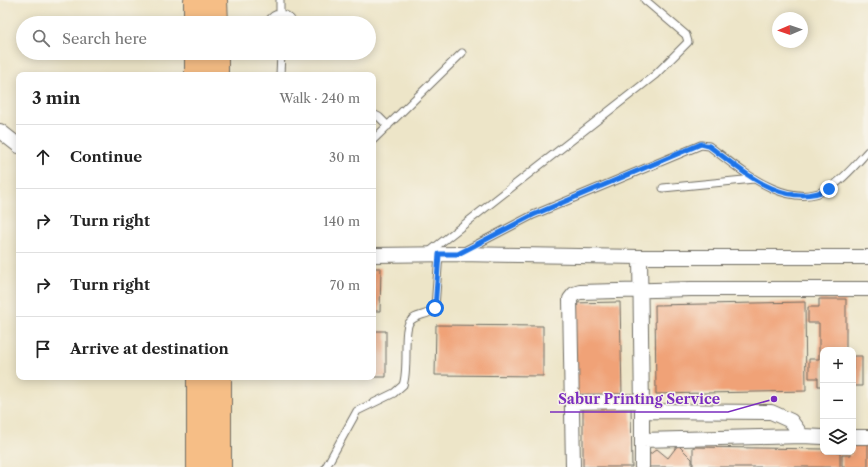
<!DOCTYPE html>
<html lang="en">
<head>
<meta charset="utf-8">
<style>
	body { margin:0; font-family:"Libre Caslon Text",serif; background:#f2f2f2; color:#222 }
	.controls { position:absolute; right:12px; bottom:12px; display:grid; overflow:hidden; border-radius:8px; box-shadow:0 2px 10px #0003 }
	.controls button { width:36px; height:36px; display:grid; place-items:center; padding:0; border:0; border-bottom:1px solid #e0e0e0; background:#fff; color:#222; font:20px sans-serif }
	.compass { position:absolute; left:772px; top:12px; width:36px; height:36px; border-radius:50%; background:#fff; box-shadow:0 2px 10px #0003; rotate:268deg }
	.stop { position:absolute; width:12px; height:12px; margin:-9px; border:3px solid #1a73e8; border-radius:50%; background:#fff }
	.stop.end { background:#1a73e8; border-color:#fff; box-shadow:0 1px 4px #0008 }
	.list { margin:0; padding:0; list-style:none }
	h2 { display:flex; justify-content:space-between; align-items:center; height:52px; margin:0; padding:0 16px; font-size:17px }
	h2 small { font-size:13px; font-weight:400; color:#767676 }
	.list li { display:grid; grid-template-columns:26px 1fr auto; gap:12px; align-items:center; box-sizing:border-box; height:64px; padding:0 16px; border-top:1px solid #e0e0e0 }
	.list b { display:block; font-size:15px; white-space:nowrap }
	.list em { font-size:13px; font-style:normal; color:#767676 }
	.icon { flex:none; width:22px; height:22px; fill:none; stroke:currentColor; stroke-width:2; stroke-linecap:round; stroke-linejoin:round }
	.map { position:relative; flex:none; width:868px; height:467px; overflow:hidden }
	.search { position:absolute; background:#fff; box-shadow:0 2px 10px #0003; left:16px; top:16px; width:360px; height:44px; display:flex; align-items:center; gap:10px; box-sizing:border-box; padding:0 14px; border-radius:22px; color:#767676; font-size:15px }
	.panel { position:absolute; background:#fff; box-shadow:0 2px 10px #0003; left:16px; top:72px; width:360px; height:308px; border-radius:8px }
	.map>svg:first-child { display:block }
	.building { fill:#f0a277 }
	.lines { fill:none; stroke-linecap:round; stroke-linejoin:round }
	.lane-casing { stroke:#6f6c62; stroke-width:9 }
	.street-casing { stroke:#6f6c62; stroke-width:16 }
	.primary-casing { stroke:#6f6c62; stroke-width:24 }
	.lane { stroke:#fff; stroke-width:7 }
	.street { stroke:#fff; stroke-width:14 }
	.primary { stroke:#f6be86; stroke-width:22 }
	.route { stroke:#1a73e8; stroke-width:5 }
	.leader { fill:none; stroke:#7b2cbf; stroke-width:1.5 }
	.callout-dot { fill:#7b2cbf; stroke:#f7f3e8; stroke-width:1.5 }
	.callout-label { font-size:14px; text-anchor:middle; font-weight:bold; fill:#7b2cbf; stroke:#f7f3e8; stroke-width:3; stroke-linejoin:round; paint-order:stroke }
</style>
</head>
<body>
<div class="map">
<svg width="868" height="467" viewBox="0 0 868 467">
	<rect width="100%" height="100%" fill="#f7f3e8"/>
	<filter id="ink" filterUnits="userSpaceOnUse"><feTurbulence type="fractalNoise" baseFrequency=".025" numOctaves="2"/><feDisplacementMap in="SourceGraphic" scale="8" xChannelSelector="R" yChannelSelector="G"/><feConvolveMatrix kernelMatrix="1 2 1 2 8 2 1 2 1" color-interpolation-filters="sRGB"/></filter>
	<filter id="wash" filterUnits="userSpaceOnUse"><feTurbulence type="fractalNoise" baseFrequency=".012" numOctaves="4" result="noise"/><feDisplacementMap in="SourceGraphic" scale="16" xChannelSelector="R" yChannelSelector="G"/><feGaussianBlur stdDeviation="0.9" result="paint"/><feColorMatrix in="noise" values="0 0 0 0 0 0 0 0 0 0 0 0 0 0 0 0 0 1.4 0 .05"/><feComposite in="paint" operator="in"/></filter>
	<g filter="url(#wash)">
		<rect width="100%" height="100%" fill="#ede5c8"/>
		<g id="blocks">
			<!-- building -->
			<path class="building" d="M373,268H381L380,311H373Z
				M819,299H846V350H823V386H818V378H809V359H819V323H808V307H819Z
				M620,302L622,395H572L571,303Z
				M805,302L806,391L656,394L655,305Z
				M436,325L543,326V376L435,375Z
				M373,331H386V377H373Z
				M853,356H862V386H853Z
				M631,406L632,467H583V407Z
				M853,443H868V467H842V455H851V452H853Z
				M678,445L692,459V467H645V458L657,449L668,458Z
				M693,447L823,449V452H840V467H693Z"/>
		</g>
	</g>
	<g filter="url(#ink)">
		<use href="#blocks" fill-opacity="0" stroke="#6f6c62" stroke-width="1"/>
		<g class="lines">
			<defs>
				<path id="lane" d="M280,0V14
					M268,23C273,11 287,11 293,23
					M280,75L281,53
					M373,114L379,117L388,126
					M373,140L462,53
					M663,188L754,179
					M429,252L655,75L688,42L686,35L645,0
					M462,252L533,215L701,145L709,146C741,170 790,214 831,187C845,178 857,163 868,151
					M326,467L357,411L394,393L403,385C409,370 403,334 409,323C415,313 429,317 435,307L439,254"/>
				<path id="street" d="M0,131L19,146
					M373,255L458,254L640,257L642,411L771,412L791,421L802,436L823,437
					M640,257H868
					M572,402L641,401
					M642,411V440L802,436
					M853,437H868
					M642,440V467
					M573,467L570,299L574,294L580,292L691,289H868"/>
				<path id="primary" d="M195,0V23
					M216,0L217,23
					M196,53V75
					M217,53V75
					M198,377V467
					M220,377V467"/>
			</defs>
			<!-- lane casing -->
			<use href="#lane" class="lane-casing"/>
			<!-- street casing -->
			<use href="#street" class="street-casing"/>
			<!-- primary casing -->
			<use href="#primary" class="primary-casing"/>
			<!-- lane -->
			<use href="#lane" class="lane"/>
			<!-- street -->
			<use href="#street" class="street"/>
			<!-- primary -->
			<use href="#primary" class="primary"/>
		</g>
	</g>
	<g class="lines" filter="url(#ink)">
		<!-- route -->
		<path class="route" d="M435,308L439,254H458L533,215L701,144L709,146C744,172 784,210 829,189"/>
	</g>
	<!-- callouts -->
	<path class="leader" d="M774 399L728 412H550"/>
	<circle class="callout-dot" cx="774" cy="399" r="4"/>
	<g class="callout-label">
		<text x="639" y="404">Sabur Printing Service</text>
	</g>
</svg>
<div class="controls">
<button>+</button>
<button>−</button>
<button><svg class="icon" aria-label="layers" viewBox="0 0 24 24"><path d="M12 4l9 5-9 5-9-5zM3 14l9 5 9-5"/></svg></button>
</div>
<svg class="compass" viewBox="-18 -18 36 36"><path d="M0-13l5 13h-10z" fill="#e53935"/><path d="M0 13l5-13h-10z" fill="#767676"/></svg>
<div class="stop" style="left:435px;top:308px"></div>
<div class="stop end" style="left:829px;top:189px"></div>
<div class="search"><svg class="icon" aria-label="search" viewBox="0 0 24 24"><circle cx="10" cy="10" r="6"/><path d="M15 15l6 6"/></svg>Search here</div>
<section class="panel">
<h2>3 min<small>Walk · 240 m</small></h2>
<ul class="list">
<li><svg class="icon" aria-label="ahead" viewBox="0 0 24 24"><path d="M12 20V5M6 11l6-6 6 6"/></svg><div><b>Continue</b></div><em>30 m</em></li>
<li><svg class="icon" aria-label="right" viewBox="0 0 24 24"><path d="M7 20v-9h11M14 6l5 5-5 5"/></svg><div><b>Turn right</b></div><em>140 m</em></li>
<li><svg class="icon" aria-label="right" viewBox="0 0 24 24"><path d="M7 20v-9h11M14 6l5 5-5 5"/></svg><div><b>Turn right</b></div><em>70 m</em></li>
<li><svg class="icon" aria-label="arrive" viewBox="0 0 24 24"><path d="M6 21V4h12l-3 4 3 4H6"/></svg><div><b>Arrive at destination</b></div></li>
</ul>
</section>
</div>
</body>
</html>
